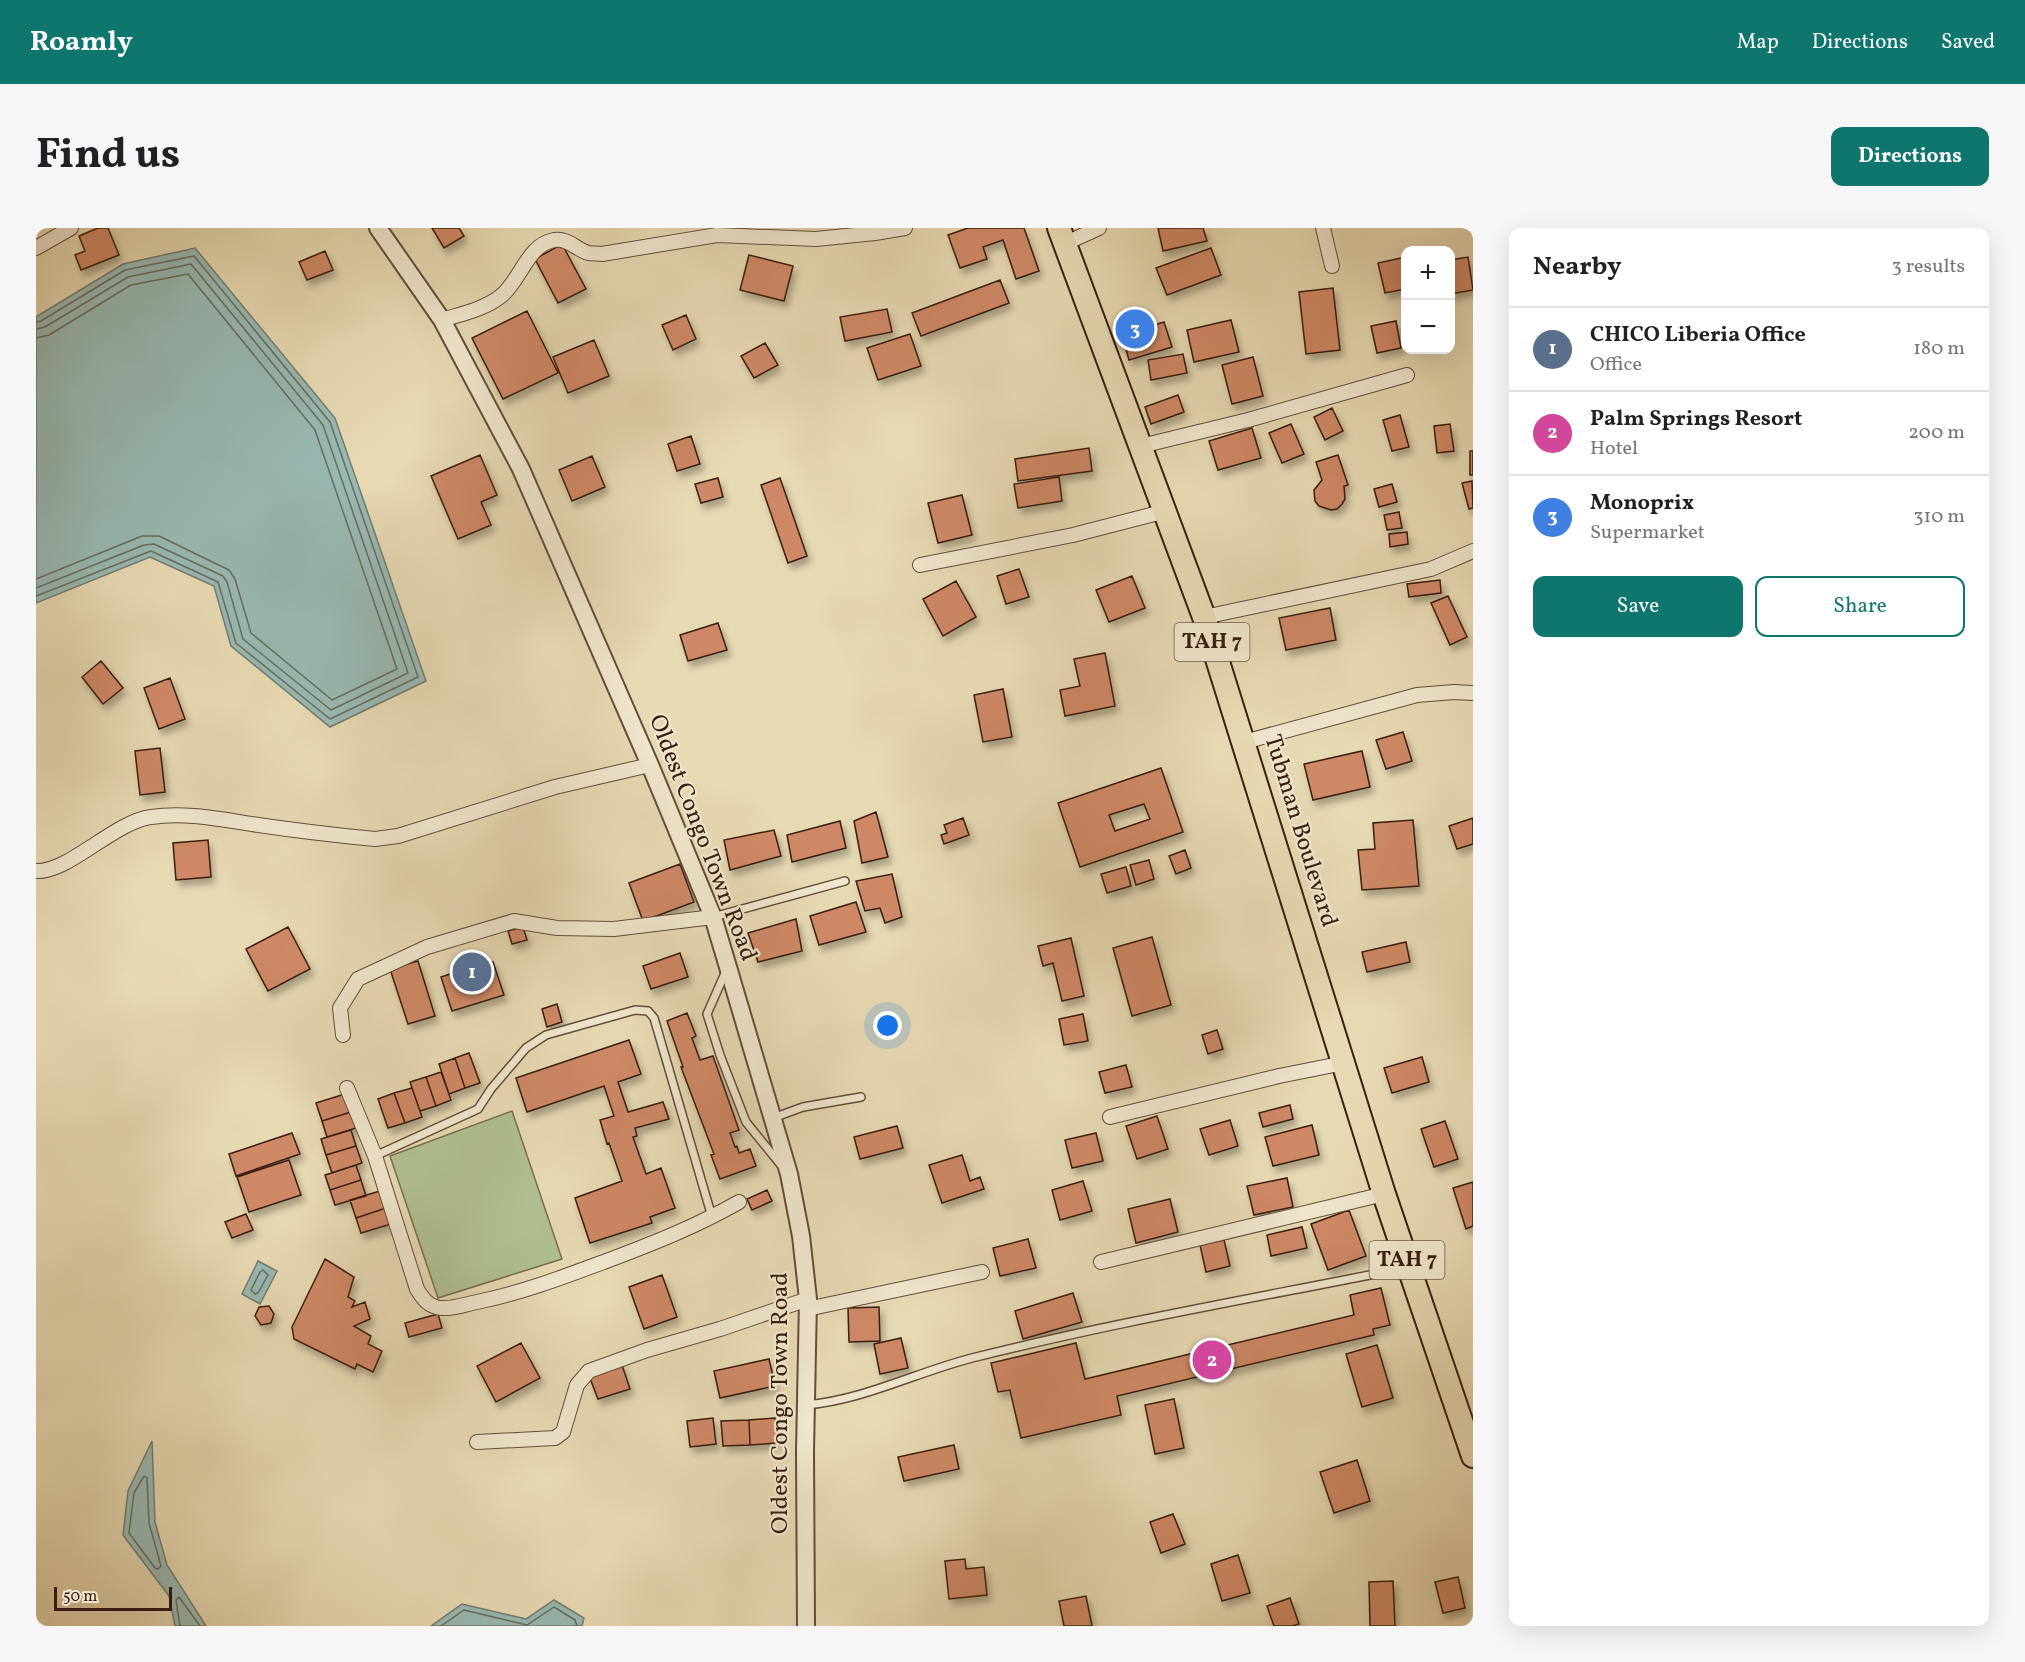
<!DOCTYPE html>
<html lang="en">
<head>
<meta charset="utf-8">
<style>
	body { margin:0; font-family:Vollkorn,serif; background:#f6f6f6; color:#202124 }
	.controls { position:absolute; right:18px; top:18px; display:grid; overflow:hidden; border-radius:12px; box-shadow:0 6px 24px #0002 }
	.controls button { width:54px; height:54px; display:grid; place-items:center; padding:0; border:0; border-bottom:2px solid #e0e0e0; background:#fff; color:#202124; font:30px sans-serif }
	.scale { position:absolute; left:18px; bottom:15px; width:118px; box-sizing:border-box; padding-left:6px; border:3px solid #391e0f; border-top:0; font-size:16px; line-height:21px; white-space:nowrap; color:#391e0f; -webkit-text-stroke:4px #efe6cd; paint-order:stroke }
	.you { position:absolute; left:852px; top:798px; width:21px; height:21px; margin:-15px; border:4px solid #fff; border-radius:50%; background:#1a73e8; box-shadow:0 0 0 9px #1a73e833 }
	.badge { display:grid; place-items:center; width:39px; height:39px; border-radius:50%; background:#0f766e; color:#fff; font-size:20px; font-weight:700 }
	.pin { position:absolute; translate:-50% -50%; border:3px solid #fff; box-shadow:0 2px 6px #0006 }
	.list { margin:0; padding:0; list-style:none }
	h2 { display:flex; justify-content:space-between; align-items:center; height:78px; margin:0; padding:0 24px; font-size:26px }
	h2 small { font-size:20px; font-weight:400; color:#757577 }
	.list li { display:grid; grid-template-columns:39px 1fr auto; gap:18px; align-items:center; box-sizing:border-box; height:84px; padding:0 24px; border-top:2px solid #e0e0e0 }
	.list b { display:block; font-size:22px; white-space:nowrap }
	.list p { margin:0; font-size:20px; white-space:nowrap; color:#757577 }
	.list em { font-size:20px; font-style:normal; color:#757577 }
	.actions { display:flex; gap:12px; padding:18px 24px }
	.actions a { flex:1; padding:14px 0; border:2px solid #0f766e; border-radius:12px; text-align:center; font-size:21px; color:#0f766e }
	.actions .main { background:#0f766e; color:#fff }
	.map { position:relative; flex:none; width:1437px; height:1398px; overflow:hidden; border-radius:12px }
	header { display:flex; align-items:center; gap:36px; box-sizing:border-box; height:84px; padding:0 30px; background:#0f766e; color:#fff }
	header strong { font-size:28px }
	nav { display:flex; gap:33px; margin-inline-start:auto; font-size:21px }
	.intro { display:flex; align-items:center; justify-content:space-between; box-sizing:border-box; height:144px; padding:0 36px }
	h1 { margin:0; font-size:42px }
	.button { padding:15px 27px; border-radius:12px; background:#0f766e; color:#fff; font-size:21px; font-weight:700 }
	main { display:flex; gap:36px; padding:0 36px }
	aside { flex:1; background:#fff; border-radius:12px; box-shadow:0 6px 24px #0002 }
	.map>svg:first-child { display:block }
	.green { fill:#b0c090; stroke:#746f50; stroke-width:1.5 }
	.water { fill:#98b9b3; stroke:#727b71; stroke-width:1.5 }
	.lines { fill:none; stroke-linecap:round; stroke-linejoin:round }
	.shore { stroke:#686c61; stroke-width:1.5 }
	.building { fill:#ce8865; stroke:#391e0f; stroke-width:1.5; fill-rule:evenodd; filter:url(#shadow) }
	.service-casing { stroke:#644d38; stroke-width:10 }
	.minor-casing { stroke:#644d38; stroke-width:16 }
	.tertiary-casing { stroke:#644d38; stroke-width:20 }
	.trunk-casing { stroke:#391e0f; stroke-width:26 }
	.service { stroke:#efe6cd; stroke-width:7 }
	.minor { stroke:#efe6cd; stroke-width:14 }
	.tertiary { stroke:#efe6cd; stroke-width:16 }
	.trunk { stroke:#e7d9b2; stroke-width:22 }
	.labels { text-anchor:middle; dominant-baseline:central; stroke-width:4.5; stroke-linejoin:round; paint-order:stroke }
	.shield { fill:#efe6cd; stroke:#705a48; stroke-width:1.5 }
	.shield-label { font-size:22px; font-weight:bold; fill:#391e0f }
	.street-label { font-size:24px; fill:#391e0f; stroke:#efe6cd }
</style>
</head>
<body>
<header>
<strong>Roamly</strong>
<nav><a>Map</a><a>Directions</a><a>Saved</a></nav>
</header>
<div class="intro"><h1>Find us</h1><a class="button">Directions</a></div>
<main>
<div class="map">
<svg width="1437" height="1398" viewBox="0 0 1437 1398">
	<defs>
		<filter id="shadow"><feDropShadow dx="3.5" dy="6" stdDeviation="3" flood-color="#0004"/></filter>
	</defs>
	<rect width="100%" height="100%" fill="#e7d9b2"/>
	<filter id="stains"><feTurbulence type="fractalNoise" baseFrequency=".00333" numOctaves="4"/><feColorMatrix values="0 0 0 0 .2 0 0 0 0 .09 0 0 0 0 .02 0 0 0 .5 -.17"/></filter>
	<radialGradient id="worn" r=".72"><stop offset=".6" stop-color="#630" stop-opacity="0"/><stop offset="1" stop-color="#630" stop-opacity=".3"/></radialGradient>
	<!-- green -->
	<path class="green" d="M476,883L526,1031L402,1070L354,928Z"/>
	<!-- water -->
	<path class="water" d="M159,20L299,190L390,453L294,499L195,418L178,358L114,329L0,375V89L87,36Z
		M222,1033L241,1043L224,1076L206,1066Z
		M116,1213L119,1294L131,1337L170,1398H139L133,1368L87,1307L92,1263Z
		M518,1372L548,1390L546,1398H395L426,1376L490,1391Z"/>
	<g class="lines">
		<!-- shore -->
		<path class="shore" d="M0,94L5,93L89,42L158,28L294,194L382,449L294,491L200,415L182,354L115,323L0,368
			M0,101L9,99L92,49L155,36L287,197L372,445L295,482L207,411L191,354L187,348L118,316L108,317L0,360
			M0,110L13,107L95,57L152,46L279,202L361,441L296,472L215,405L199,351L193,342L123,308H106L0,351
			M227,1042L232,1047L222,1065L219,1066L215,1062L224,1044Z
			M108,1248L111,1250L113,1295L125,1338L122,1341L119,1340L93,1305L98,1265Z
			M144,1398L140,1372L143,1369L164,1398
			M405,1398L428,1382L491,1397L518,1379L539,1392L541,1398"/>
	</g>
	<!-- building -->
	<path class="building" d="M62,0H72L83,27L45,42L39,27L49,23L43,8Z
		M396,0H423L428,8L408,20Z
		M932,0H988L1003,43L980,51L967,12L947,19L951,31L924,40L912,7Z
		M1122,0H1167L1171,13L1127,23Z
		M526,16L550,61L522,75L499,31Z
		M1175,20L1185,47L1131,67L1120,40Z
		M289,23L297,42L271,52L263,34Z
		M713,27L757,38L748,73L704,62Z
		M1370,29V61L1349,65L1342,35Z
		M1432,29L1437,62L1414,66V32Z
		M964,52L973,75L885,108L876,85Z
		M1297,60L1304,122L1270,126L1263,64Z
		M851,81L856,104L809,113L804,89Z
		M491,83L522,145L467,171L436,110Z
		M650,87L660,111L637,122L626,97Z
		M1195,92L1203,124L1158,134L1151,102Z
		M1360,93L1365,120L1341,125L1335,98Z
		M1128,94L1136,119L1093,132L1086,107Z
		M874,106L885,138L842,152L831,120Z
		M558,112L573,148L532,165L517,129Z
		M729,115L742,137L718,150L705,128Z
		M1147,126L1151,145L1115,152L1112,132Z
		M1217,129L1227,168L1196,176L1186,137Z
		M1142,167L1148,184L1115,196L1109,179Z
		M1296,180L1307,203L1289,212L1278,189Z
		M1364,187L1373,219L1356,223L1347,192Z
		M1255,196L1268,226L1246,235L1233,205Z
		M1414,196L1418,223L1401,225L1398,198Z
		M1216,200L1225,230L1182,242L1173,213Z
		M655,208L664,236L641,243L632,216Z
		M1053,220L1056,243L982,253L979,231Z
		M1434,223H1437V247H1434Z
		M444,227L461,267L445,274L455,297L422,311L395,248Z
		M1302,227L1312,257L1308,258L1309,271L1306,276L1301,281L1295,282L1283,278L1279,273L1278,262L1286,252L1280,234Z
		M556,228L569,259L536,273L523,242Z
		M1023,249L1026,273L982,280L978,256Z
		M682,250L687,269L665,275L659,256Z
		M744,250L771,328L752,335L725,257Z
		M1436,253L1437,280L1433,281L1426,255Z
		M1356,256L1361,274L1343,279L1338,261Z
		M926,267L936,307L902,315L892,275Z
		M1363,284L1366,300L1351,302L1348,287Z
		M1371,304L1372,316L1354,319L1353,306Z
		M983,341L993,369L970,376L961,348Z
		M1096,348L1109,380L1073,394L1060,362Z
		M1404,352L1405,365L1373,369L1371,356Z
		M920,353L940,389L907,408L887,371Z
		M1412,368L1431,409L1414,417L1395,375Z
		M1294,380L1300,412L1250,422L1243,390Z
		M682,395L691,422L652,433L644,407Z
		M1069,425L1079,478L1029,488L1024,462L1044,458L1038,431Z
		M65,433L87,460L67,476L46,449Z
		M134,450L149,491L123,501L108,460Z
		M967,461L976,509L947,514L938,467Z
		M1367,504L1376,533L1350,541L1340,512Z
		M124,520L129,564L104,567L99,523Z
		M1326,523L1334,559L1277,572L1268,536Z
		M1125,540L1147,604L1044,639L1022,575ZM1108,576L1114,591L1079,603L1073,587Z
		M840,584L852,629L826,635L818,593Z
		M927,590L933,607L908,616L905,607L911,605L908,597Z
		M1437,590V616L1421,621L1413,598Z
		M1377,592L1383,658L1326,662L1322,622L1339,621L1337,595Z
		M804,593L810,620L756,634L751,607Z
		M738,602L745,628L694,642L688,612Z
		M172,612L175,649L140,652L137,615Z
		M1149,622L1155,640L1140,646L1133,628Z
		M1113,632L1118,651L1100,657L1094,637Z
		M644,636L658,674L607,693L593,655Z
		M1090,639L1095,658L1071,665L1065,646Z
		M856,646L866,689L849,695L844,680L829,683L820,653Z
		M820,674L830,704L783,717L774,688Z
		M760,691L766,723L722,734L712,705Z
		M252,699L274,741L232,763L210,721Z
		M487,699L491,712L476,716L472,703Z
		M1116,709L1135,777L1096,788L1077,720Z
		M1035,710L1048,768L1026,773L1017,735L1007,738L1002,718Z
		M1370,714L1374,734L1331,744L1326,724Z
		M644,725L652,749L615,761L607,738Z
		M441,731L443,738L457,734L468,767L416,783L405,749L426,742L424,736Z
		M382,733L399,788L372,796L354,741Z
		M521,776L526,794L511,799L506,781Z
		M651,785L660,808L656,810L664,832L677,828L703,902L694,905L699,919L701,918L703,925L714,921L720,938L684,951L675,927L678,926L645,839H647L631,793Z
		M1047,786L1052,813L1028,817L1023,791Z
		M1181,802L1187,821L1172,826L1166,807Z
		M593,812L605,846L582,854L592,884L627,874L633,891L599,900L601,908L597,909L610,946L625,940L639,980L614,989L616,995L554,1015L539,970L586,953L573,915L571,916L564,892L578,888L568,858L491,884L480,850Z
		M433,825L444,855L429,860L419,830Z
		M1386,829L1393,854L1356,865L1348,840Z
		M419,830L429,860L413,866L403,836Z
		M1090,837L1096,859L1069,865L1063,844Z
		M405,844L415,872L400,878L390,849Z
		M390,849L400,878L384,883L374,854Z
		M376,860L386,889L369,895L358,865Z
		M358,865L369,895L352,900L342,871Z
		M309,866L315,884L286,893L280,875Z
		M1254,877L1257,891L1227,899L1223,885Z
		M315,884L320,900L291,909L286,893Z
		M1121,888L1132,921L1101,931L1090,898Z
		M1194,892L1202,918L1173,927L1164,901Z
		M1409,893L1422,931L1398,939L1385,901Z
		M1276,897L1283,927L1237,938L1229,909Z
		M861,898L867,920L824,931L818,909Z
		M315,902L320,918L290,927L285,911Z
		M256,905L264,926L200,948L193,926Z
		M1060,905L1067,933L1036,940L1029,912Z
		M320,918L326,935L296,945L290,927Z
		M926,927L934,953L944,949L948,961L906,975L893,937Z
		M253,932L265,967L213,984L201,949Z
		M320,937L325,952L294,962L289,947Z
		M1251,950L1257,979L1218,987L1211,958Z
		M325,952L330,968L299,977L294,962Z
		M1047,953L1056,983L1024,992L1016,962Z
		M1437,954V998L1430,1001L1417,960Z
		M731,962L736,973L716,982L711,971Z
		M344,963L350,980L320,990L314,972Z
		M1134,971L1142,1004L1100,1015L1092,981Z
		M350,980L355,996L325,1005L320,990Z
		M1313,982L1330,1028L1292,1042L1275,996Z
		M210,986L217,1002L196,1010L189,994Z
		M1266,999L1271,1020L1235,1028L1231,1007Z
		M992,1011L1000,1040L964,1048L957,1020Z
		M1188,1012L1194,1038L1170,1044L1164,1017Z
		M289,1031L318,1049L312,1069L319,1073L316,1079L329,1074L334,1091L318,1098L335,1108L332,1116L346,1123L337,1144L321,1136L319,1141L258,1111L256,1099Z
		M626,1047L641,1089L608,1101L593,1059Z
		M1345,1060L1354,1097L1337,1101L1338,1107L1081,1168L1085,1187L985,1210L974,1162L962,1164L955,1135L1040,1115L1049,1151L1318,1087L1314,1067Z
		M1037,1065L1046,1094L987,1111L979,1083Z
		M233,1078L238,1086L235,1095L225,1097L219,1088L223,1079Z
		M843,1079L844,1113L813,1114L812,1080Z
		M402,1086L406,1100L373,1109L369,1095Z
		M865,1110L872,1140L844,1146L838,1116Z
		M485,1115L504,1150L460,1174L441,1138Z
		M1341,1117L1357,1170L1326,1179L1310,1126Z
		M733,1131L739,1158L684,1170L678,1143Z
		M585,1134L594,1161L562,1171L552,1145Z
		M1138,1171L1148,1220L1119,1226L1109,1177Z
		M677,1190L680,1216L654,1219L651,1193Z
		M739,1190L741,1215L714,1217L713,1192Z
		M713,1192L714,1217L687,1218L685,1193Z
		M918,1217L923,1241L868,1253L862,1229Z
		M1321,1232L1334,1273L1298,1285L1284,1244Z
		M1137,1286L1149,1316L1125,1325L1114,1294Z
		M1202,1327L1214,1365L1186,1373L1175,1336Z
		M929,1331L930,1341L948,1339L951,1367L913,1371L909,1333Z
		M1422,1349L1429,1380L1407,1385L1399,1354Z
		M1357,1353L1359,1398H1334L1333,1354Z
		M1050,1368L1056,1398H1028L1023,1373Z
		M1254,1370L1263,1396L1256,1398H1238L1231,1378Z"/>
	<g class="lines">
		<defs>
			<path id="service" d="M677,689L809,653
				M690,743L671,786L684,827L710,894L745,937
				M737,890L767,879L825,869
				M339,928L442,881L455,861L490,820L510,807L599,782L612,783L618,790L676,989
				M770,1177C828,1172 881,1144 936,1130C1079,1094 1225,1069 1369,1040"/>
			<path id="minor" d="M1287,0L1296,38
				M1028,16L1063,0
				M0,20L35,0
				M406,92C425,86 449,81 465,68C485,52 491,17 518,12C532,10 540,21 552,25C556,26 562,25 566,26L681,7L780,11L839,5L869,0
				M1105,218L1212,192L1371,147
				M884,337L1037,307L1130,283
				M1168,389L1395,341L1437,323
				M1208,514L1381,467L1418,464L1437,465
				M0,643C32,645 78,594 115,589C149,584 182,591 216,596C256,602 298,607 339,611L362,608L519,559L614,537
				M307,807L304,780L322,751L391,719L478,693L521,700L578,701L677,689
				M311,860L339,928L381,1061C387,1071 393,1079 405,1080C417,1081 430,1076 441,1074C486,1065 530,1048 573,1032C618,1015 661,998 703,974
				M1074,889L1243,848L1308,835
				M1065,1034L1348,966
				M771,1081L946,1044
				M441,1214L519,1210L527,1204L541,1157L553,1143L611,1122L684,1101L772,1071"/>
			<path id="tertiary" d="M342,0L406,92L485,241L614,537L677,689L692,739L753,946L765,1008L772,1071L769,1223L770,1398"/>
			<path id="trunk" d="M1023,0L1168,389L1348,966L1437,1228"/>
		</defs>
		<!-- service casing -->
		<use href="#service" class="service-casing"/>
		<!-- minor casing -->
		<use href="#minor" class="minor-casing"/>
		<!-- tertiary casing -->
		<use href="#tertiary" class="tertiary-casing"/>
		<!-- trunk casing -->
		<use href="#trunk" class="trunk-casing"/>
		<!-- service -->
		<use href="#service" class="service"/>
		<!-- minor -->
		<use href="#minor" class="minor"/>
		<!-- tertiary -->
		<use href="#tertiary" class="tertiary"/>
		<!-- trunk -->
		<use href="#trunk" class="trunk"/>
	</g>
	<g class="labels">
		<!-- shield labels -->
		<g class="shield">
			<rect x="1138.5" y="395" width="75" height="38" rx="4.5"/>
			<rect x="1333.5" y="1013" width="75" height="38" rx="4.5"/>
		</g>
		<g class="shield-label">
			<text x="1176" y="414">TAH 7</text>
			<text x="1371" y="1032">TAH 7</text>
		</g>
		<!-- street labels -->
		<g class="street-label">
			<text transform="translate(1264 603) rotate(73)">Tubman Boulevard</text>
			<text transform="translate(666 610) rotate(69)">Oldest Congo Town Road</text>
			<text transform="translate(745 1175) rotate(-90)">Oldest Congo Town Road</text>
		</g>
	</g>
	<rect width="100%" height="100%" filter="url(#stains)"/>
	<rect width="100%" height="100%" fill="url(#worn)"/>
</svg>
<div class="controls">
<button>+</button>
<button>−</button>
</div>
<div class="scale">50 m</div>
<div class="you"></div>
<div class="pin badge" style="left:436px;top:744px;background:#5c6f8a">1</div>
<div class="pin badge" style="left:1176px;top:1132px;background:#d1479c">2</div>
<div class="pin badge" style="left:1099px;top:101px;background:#3f7fe0">3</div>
</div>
<aside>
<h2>Nearby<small>3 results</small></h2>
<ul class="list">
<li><span class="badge" style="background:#5c6f8a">1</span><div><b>CHICO Liberia Office</b><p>Office</p></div><em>180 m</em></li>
<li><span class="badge" style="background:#d1479c">2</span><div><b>Palm Springs Resort</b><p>Hotel</p></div><em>200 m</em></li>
<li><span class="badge" style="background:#3f7fe0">3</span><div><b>Monoprix</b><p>Supermarket</p></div><em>310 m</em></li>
</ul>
<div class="actions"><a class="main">Save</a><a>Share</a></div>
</aside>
</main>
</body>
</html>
